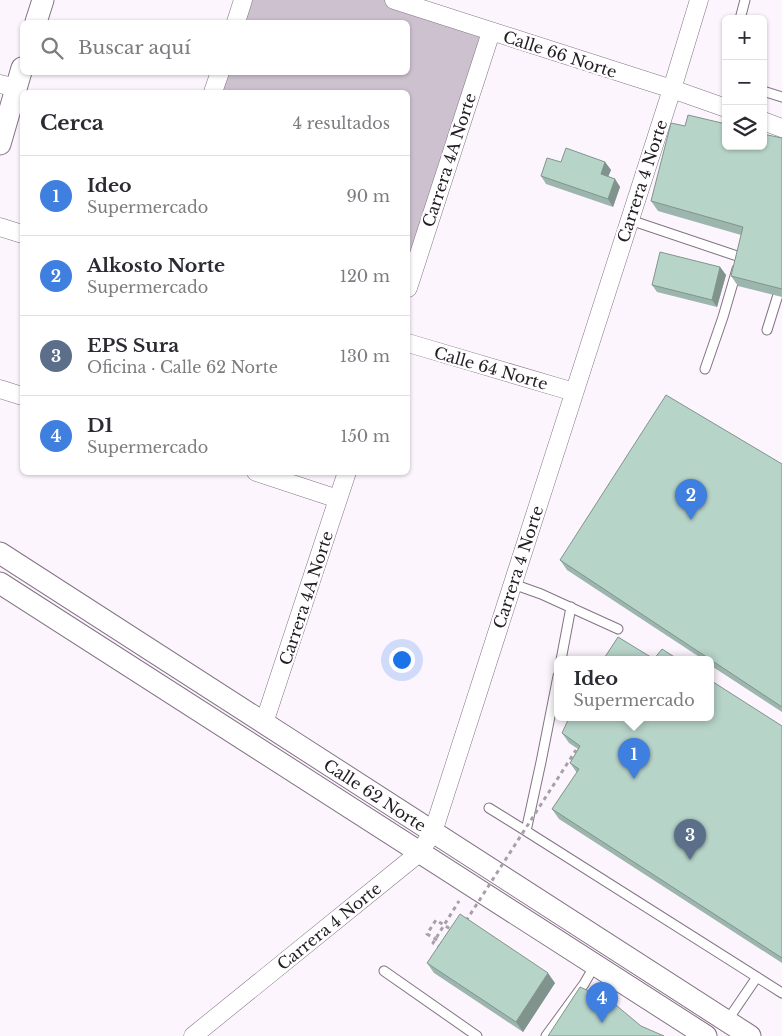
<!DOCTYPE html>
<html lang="es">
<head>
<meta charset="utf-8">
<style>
	body { margin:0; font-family:"Libre Baskerville",serif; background:#f2f2f3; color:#2b2b33 }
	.controls { position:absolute; right:15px; top:15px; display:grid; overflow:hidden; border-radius:8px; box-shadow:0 1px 4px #0004 }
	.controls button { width:45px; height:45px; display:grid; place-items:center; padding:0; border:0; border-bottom:1px solid #e1e1e2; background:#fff; color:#2b2b33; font:25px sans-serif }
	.you { position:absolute; left:401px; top:659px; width:18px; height:18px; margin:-12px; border:4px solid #fff; border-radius:50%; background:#1a73e8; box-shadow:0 0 0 8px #1a73e833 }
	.badge { display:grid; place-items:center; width:32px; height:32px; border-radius:50%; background:#246350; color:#fff; font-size:16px; font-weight:700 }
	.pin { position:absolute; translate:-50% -41px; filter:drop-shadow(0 1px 2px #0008) }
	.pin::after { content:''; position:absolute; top:26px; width:18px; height:15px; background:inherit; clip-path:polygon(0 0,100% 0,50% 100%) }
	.popup { position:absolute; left:554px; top:656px; width:160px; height:65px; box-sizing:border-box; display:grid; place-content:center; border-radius:8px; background:#fff; filter:drop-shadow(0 1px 4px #0005); font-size:16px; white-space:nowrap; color:#7c7c81 }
	.popup b { font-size:19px; color:#2b2b33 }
	.popup::after { content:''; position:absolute; left:50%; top:100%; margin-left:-10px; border:10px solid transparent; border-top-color:#fff }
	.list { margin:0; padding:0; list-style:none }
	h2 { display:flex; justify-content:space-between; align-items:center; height:65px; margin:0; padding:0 20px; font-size:21px }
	h2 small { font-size:16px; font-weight:400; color:#7c7c81 }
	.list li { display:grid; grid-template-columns:32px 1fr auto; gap:15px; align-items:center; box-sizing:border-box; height:80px; padding:0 20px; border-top:1px solid #e1e1e2 }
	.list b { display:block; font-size:19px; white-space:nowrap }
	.list p { margin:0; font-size:16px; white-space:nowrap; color:#7c7c81 }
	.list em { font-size:16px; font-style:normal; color:#7c7c81 }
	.icon { flex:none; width:28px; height:28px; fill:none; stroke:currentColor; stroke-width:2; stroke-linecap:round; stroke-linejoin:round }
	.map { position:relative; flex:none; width:782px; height:1036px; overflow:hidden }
	.search { position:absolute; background:#fff; box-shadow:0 1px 4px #0004; left:20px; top:20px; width:390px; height:55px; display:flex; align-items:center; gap:12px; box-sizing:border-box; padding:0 18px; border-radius:8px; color:#7c7c81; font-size:19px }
	.panel { position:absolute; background:#fff; box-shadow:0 1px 4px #0004; left:20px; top:90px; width:390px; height:385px; border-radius:8px }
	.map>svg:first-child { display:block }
	.park { fill:#cdc0cf }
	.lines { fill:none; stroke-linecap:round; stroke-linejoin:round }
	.service-casing { stroke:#837385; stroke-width:11 }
	.minor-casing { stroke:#837385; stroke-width:19 }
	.tertiary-casing { stroke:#837385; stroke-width:23 }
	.path { stroke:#a7a0a8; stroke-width:3; stroke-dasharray:4 4; stroke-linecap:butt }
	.service { stroke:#fff; stroke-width:9 }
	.minor { stroke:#fff; stroke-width:18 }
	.tertiary { stroke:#fff; stroke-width:21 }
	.path-bridge { stroke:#a7a0a8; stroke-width:3; stroke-dasharray:4 4; stroke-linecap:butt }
	.wall { fill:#9db6ad }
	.shaded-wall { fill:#80948d }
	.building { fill:#b7d4c9; stroke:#80948d }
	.labels { text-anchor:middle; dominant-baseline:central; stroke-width:4.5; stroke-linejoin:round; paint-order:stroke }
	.street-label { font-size:16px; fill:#231d24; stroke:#fff }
</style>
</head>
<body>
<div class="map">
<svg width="782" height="1036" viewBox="0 0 782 1036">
	<rect width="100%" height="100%" fill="#fdf5fe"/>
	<!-- park -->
	<path class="park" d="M243,0H392L491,32L408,288V92H213L220,73L408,72V22H236Z"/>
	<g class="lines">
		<defs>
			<path id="service" d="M740,19L745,0
				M763,91L782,97
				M630,220L746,259
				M767,330L782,282
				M705,369L723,317L737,269
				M513,584L541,594L618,629
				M561,660L571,607
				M558,676L541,762L526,831L782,993
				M489,808L526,831
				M384,971L477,1036
				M727,1021L757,977
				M546,1036L584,984L595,965"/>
			<path id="minor" d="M394,0L672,89L726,108
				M236,22L243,0
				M0,84L17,88
				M213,92L220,72
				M763,121L782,128
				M0,227L22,234
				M408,288L491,32
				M408,343L574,392
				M0,389L22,396
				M256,472L338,499
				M264,723L347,472
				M193,1036L419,853L433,832L672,89L699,0"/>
			<path id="tertiary" d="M36,22L43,0
				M0,144L22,68
				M0,553L750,1036
				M0,583L706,1036"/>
		</defs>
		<!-- service casing -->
		<use href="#service" class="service-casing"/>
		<!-- minor casing -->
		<use href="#minor" class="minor-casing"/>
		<!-- tertiary casing -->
		<use href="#tertiary" class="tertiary-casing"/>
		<!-- path -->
		<path class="path" d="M441,948L433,943L459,901"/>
		<!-- service -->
		<use href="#service" class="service"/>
		<!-- minor -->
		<use href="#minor" class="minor"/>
		<!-- tertiary -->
		<use href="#tertiary" class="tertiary"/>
		<!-- path-bridge -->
		<path class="path-bridge" d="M466,921L576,750
			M444,944L427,934L436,920L452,930"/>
	</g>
	<!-- wall -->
	<path class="wall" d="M685,126L782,138V297L738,286L731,276L741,235L658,211L651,201Z
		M561,162H605L611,170L608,176L615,179L620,187L613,207L546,184L541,176Z
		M720,267L726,275L717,307L657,292L652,285Z
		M782,464V712L710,665V660H704L567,570L560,560Z
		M782,726V963L559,819L552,809L577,773L570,763L578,749L569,743L562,733Z
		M427,963L555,983L523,1032L434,973Z"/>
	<!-- shaded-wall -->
	<path class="shaded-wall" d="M605,162L611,170L606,182L601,174Z
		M615,179L620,187L613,207L608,199Z
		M720,267L726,275L717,307L712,300Z
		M548,973L555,983L523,1032L516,1022Z"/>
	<!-- building -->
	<path class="building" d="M688,115L726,124V146H763V134L782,138V289L731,276L743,227L651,201L671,123L685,126Z
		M566,148L605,162L601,174L615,179L608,199L541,176L547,158L561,162Z
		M660,252L720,267L712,300L652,285Z
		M666,395L782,464V707L560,560Z
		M618,637L654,659L662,649L679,660H603Z
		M710,680L782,726V958L552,809L579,769L570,763L580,746L562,733L569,718H710Z
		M460,914L548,973L516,1022L427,963Z
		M580,987L611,1001L641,1026L664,1036H548Z"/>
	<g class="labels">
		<!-- street labels -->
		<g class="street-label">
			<text transform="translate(560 54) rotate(18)">Calle 66 Norte</text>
			<text transform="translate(449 160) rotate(-72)">Carrera 4A Norte</text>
			<text transform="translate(642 181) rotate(-72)">Carrera 4 Norte</text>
			<text transform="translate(491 368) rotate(16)">Calle 64 Norte</text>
			<text transform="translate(518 567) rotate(-72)">Carrera 4 Norte</text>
			<text transform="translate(306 598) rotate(-72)">Carrera 4A Norte</text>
			<text transform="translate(375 795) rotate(33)">Calle 62 Norte</text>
			<text transform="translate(329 926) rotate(-39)">Carrera 4 Norte</text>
		</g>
	</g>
</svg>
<div class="controls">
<button>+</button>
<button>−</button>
<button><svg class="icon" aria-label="layers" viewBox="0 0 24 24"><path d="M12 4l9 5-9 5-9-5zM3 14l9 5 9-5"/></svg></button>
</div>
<div class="you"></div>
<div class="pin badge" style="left:634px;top:779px;background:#3f7fe0">1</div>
<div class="popup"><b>Ideo</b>Supermercado</div>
<div class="pin badge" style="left:691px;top:520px;background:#3f7fe0">2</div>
<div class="pin badge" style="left:690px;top:860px;background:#5c6f8a">3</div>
<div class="pin badge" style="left:602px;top:1023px;background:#3f7fe0">4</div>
<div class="search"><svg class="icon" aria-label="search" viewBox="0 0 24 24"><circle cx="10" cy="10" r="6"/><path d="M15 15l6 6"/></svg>Buscar aquí</div>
<section class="panel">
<h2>Cerca<small>4 resultados</small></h2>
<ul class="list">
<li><span class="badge" style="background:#3f7fe0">1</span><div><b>Ideo</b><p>Supermercado</p></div><em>90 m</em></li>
<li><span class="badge" style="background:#3f7fe0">2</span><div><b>Alkosto Norte</b><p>Supermercado</p></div><em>120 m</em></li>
<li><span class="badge" style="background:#5c6f8a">3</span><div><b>EPS Sura</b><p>Oficina · Calle 62 Norte</p></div><em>130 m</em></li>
<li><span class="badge" style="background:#3f7fe0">4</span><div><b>D1</b><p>Supermercado</p></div><em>150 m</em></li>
</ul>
</section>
</div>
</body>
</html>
